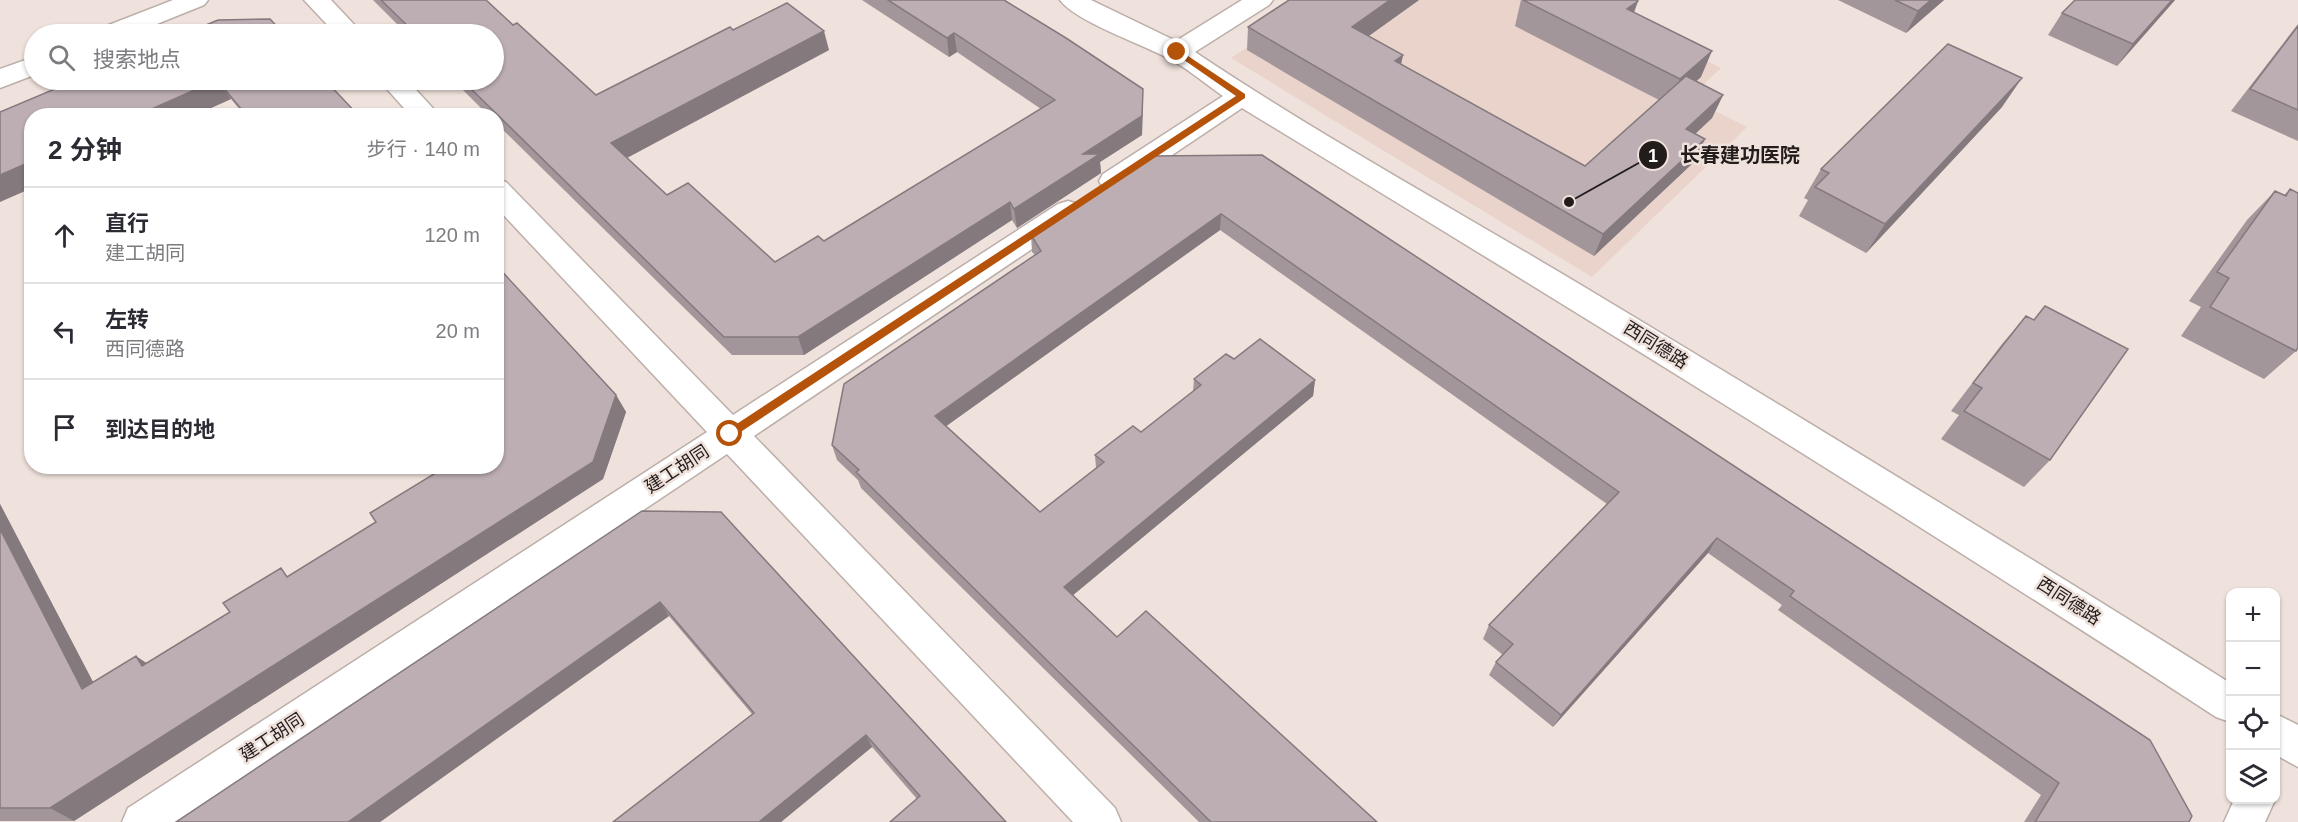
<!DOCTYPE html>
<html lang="zh">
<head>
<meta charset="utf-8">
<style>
	body { margin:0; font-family:Arial,"Noto Sans SC",sans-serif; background:#f2f2f3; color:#2b2b33 }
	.controls { position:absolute; right:18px; bottom:18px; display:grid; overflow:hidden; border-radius:12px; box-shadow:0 2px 4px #0004 }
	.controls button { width:54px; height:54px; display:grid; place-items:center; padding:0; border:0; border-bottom:2px solid #e1e1e2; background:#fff; color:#2b2b33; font:30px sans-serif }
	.stop { position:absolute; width:18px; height:18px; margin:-14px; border:4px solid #b45309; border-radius:50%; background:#fff }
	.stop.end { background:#b45309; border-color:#fff; box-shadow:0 2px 6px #0008 }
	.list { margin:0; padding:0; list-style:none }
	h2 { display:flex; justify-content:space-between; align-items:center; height:78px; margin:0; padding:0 24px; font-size:26px }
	h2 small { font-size:20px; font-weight:400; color:#7c7c81 }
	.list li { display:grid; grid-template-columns:39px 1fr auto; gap:18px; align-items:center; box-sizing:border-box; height:96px; padding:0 24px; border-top:2px solid #e1e1e2 }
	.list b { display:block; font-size:22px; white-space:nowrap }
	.list p { margin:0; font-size:20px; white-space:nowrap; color:#7c7c81 }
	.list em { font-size:20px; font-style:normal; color:#7c7c81 }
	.icon { flex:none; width:33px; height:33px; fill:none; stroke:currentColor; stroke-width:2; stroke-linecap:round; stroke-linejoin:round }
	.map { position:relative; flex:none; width:2298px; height:822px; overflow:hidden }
	.search { position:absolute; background:#fff; box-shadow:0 2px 4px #0004; left:24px; top:24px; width:480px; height:66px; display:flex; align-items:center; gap:15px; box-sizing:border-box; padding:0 21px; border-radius:33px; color:#7c7c81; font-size:22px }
	.panel { position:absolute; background:#fff; box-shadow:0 2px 4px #0004; left:24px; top:108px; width:480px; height:366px; border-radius:24px }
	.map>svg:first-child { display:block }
	.built { fill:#ead3ca }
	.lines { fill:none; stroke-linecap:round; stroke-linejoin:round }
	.minor-casing { stroke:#bcaea9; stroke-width:3 }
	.minor { fill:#fff; fill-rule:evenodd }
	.wall { fill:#a3969b }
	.shaded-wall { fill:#847a7e }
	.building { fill:#bdaeb4; stroke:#847a7e; stroke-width:1.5 }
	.route { fill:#b45309 }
	.labels { text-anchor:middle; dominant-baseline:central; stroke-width:5; stroke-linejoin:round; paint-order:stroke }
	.street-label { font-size:18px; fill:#221c1a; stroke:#efe1db }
	.leader { fill:none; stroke:#221c1a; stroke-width:2 }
	.callout-dot { fill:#221c1a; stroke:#efe1db; stroke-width:2 }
	.mark-label { font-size:18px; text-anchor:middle; font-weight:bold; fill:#fff }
	.callout-label { font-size:20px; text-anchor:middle; font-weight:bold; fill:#221c1a; stroke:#efe1db; stroke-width:5; stroke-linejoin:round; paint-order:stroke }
</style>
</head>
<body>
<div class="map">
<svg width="2298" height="822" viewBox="0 0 2298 822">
	<rect width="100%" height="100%" fill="#efe1db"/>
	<!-- built -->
	<path class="built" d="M1316,0H1583L1721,68L1689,98L1747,127L1592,277L1231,58Z"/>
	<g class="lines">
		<defs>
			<path id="minor" d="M173,0H208L204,5L132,34H97L101,28Z
				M304,0H331L363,34H336Z
				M1060,0H1091L1176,41L1242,0H1273L1269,5L1195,52C1322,137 1456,210 1586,288C1802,418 2017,549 2230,683V722L2216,717C1895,508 1569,307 1242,108L1123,188L1113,191L1103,188L1099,181L1103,174L1223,96C1204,83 1186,67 1166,57C1141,44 1075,21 1060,0Z
				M34,57V75L0,88V69Z
				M379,80H407L440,116H411Z
				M496,179L506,182L733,415L1058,204L1068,201L1078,204L1083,211L1078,218L754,436L1115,808L1121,822H1073L727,454L178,822H122L128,808L707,432L496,207Z
				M2276,714L2298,725V767L2276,755Z
				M2234,800H2275L2265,822H2224Z"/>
		</defs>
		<!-- minor casing -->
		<use href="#minor" class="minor-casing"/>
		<!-- minor -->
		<use href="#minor" class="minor"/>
	</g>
	<!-- wall -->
	<path class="wall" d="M373,0H486L513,25L596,95L733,30L829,50L627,158L667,195L775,262L824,241L1041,109L957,52L949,57L862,0H1004L1143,108L1142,135L1100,162L1101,173L1017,228L1012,220L804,355H732L496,123V116H489L453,80H494V34H407Z
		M1289,0H1419L1368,36L1403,55L1401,64L1585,166L1659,100L1515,26L1521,0H1637L1638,1L1634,13L1701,77L1696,81L1723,95L1712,118L1695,134L1694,162L1594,256L1247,50L1248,27Z
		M1838,0H1944L1906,33Z
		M2075,0H2175L2117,66L2048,35L2062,13Z
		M2298,24V141L2231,111Z
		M76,80H325L359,116H245L231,99L193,116H32Z
		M2002,107L1866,253L1799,216L1808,200L1804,198L1821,169Z
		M1150,156L2189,822H2024L2041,795L1778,610L1782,605L1708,553L1553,727L1489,675L1496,662L1503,655L1483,639L1489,625L1607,504L1220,230L946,426L1040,512L1096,468L1095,455L1141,432L1193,392L1194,379L1234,359L1315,380L1313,396L1073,595L1117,637L1377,822H1199L861,488L858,480L837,460L832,445L1035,255L1032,252L1031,235Z
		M2290,189L2296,351L2264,379L2181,336L2201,307L2189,301L2247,220L2275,191L2284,195Z
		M496,265L616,395L626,412L603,479L74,821H0V504L93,682L146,663L289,576L496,466Z
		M2045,306L2050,460L2024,487L1941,439L1959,415L1951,411L2002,344L2026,316L2034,320Z
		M642,511L1006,822L917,799L872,747L781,822H613L752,714L669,616L380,822Z"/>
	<!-- shaded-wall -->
	<path class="shaded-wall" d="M1390,0H1419L1348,51L1352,27Z
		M1931,0H1944L1906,33L1918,11Z
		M2172,0H2175L2117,66L2133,44Z
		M1638,1L1628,27L1627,9Z
		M824,31L829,50L619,162L611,143Z
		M954,33L957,52L949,57L947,38Z
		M1712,51L1701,77L1670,105L1680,79Z
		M1403,55L1398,78L1395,61Z
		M2022,78L2002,107L1866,253L1885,224Z
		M217,80L231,99L193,116H136Z
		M1143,89L1142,135L1100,162L1101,173L1017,228L1014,209L1083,154Z
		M1723,95L1712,118L1676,152L1686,129Z
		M1705,139L1694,162L1594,256L1603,234Z
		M32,161V188L0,202V175Z
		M1010,202L1012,220L804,355L798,337Z
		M1221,214L1220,230L938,432L935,416Z
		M1315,380L1313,396L1066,601L1064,587Z
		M616,395L626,412L603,479L74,821L50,808Z
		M0,504L104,703L82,689L0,529Z
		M1717,538L1708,553L1553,727L1561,715Z
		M660,602L669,616L380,822H348Z
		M136,656L157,670L142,666Z
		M866,735L872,747L781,822H759Z"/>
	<!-- building -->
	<path class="building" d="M381,0H486L513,25L517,23L596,95L730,27L733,30L787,3L824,31L611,143L667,195L688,183L775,262L818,236L824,241L1055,100L954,33L947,38L888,0H1004L1066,38L1143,89L1142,116L1083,154H1100L1014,209L1010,202L798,337H724L462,80H494V34H416Z
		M1289,0H1390L1352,27L1403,55L1395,61L1585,166L1686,76L1723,95L1686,129L1705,139L1603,234L1248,27Z
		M1523,0H1637L1638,1L1627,9L1712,51L1680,79Z
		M1895,0H1931L1918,11Z
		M2075,0H2172L2133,44L2062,13Z
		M270,19L284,34H184L218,20Z
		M2298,26V110L2250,89Z
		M1948,44L2022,78L1885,224L1815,187L1829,173L1821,169Z
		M76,80H325L359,116H247L217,80L136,116H32V161L0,175V112Z
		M1262,155L2150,740L2192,816L2189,822H2035L2059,783L1790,596L1794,591L1717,538L1561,715L1496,662L1513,644L1489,625L1619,492L1221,214L935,416L1040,512L1104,462L1095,455L1133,426L1141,432L1201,385L1194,379L1226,354L1234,359L1260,339L1315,380L1064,587L1117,637L1146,611L1377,822H1211L856,472L859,470L832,445L844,384L1041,251L1031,235L1150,156Z
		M2290,189L2298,193V347L2296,351L2210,307L2229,278L2217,272L2275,191L2286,196Z
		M496,265L616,395L593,462L50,808H0V529L82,689L136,656L142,666L230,612L223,603L281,568L287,577L376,522L370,513L447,466H496V418L499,417L496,414Z
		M2045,306L2128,349L2050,460L1964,411L1982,388L1973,383L2026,316L2034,320Z
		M642,511L721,512L1006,822H890L920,796L866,735L759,822H613L754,713L660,602L348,822H176Z"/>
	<!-- route -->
	<path class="route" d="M1174,50H1179L1245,94V98L733,437H726V431L1236,96L1174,53Z"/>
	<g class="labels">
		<!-- street labels -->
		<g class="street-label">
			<text transform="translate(1656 345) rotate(32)">西同德路</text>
			<text transform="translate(677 469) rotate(-33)">建工胡同</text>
			<text transform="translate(2069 601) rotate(33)">西同德路</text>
			<text transform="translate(272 737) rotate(-33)">建工胡同</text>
		</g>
	</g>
	<!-- callouts -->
	<path class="leader" d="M1569 202L1653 155"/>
	<g class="callout-dot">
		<circle cx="1569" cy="202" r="6"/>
		<circle cx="1653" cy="155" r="15"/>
	</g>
	<g class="mark-label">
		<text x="1653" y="162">1</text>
	</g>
	<g class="callout-label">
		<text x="1740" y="162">长春建功医院</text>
	</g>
</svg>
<div class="controls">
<button>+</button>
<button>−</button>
<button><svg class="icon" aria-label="locate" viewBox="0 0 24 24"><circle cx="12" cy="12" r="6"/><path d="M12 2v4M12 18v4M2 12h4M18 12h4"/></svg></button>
<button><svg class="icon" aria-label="layers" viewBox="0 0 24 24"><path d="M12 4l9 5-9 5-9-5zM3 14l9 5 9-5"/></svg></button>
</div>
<div class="stop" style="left:730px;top:434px"></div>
<div class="stop end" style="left:1177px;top:52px"></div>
<div class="search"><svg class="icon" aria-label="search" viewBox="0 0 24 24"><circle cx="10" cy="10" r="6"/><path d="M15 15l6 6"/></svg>搜索地点</div>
<section class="panel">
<h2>2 分钟<small>步行 · 140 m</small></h2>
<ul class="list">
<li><svg class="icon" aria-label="ahead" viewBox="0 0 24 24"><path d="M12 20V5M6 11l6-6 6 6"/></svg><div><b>直行</b><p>建工胡同</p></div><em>120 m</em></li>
<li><svg class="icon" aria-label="left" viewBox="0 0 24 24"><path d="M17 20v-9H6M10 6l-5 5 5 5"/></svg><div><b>左转</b><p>西同德路</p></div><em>20 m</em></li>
<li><svg class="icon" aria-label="arrive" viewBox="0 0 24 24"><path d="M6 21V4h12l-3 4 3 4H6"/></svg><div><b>到达目的地</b></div></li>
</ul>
</section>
</div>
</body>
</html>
